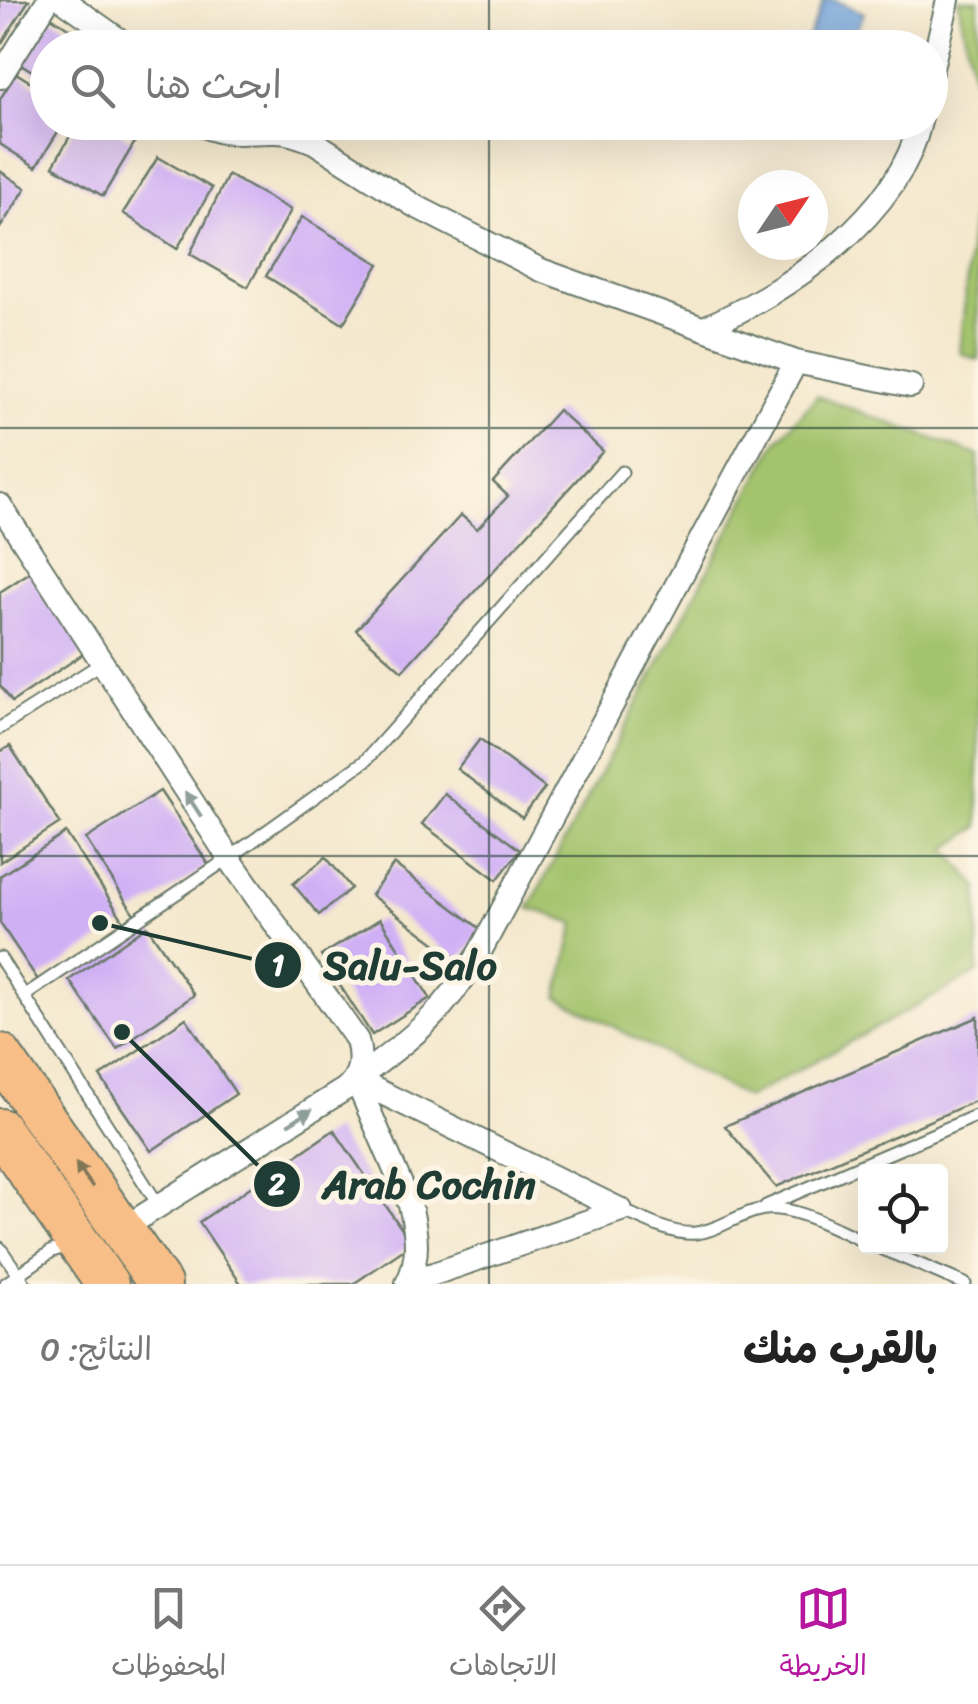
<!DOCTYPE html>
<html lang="ar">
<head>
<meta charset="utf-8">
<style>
	body { margin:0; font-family:Sriracha,"Playpen Sans Arabic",sans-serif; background:#f2f2f2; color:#222; direction:rtl }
	.controls { position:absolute; right:30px; bottom:30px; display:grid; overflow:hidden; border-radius:10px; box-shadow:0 10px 40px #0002 }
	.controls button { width:90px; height:90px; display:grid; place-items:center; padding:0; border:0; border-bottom:2px solid #e0e0e0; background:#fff; color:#222; font:50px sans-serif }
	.compass { position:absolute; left:738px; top:170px; width:90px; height:90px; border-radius:50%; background:#fff; box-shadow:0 10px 40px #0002; rotate:55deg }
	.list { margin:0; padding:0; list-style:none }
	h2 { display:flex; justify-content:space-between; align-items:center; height:130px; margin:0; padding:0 40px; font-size:42px }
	h2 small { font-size:32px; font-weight:400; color:#767676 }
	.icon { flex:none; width:55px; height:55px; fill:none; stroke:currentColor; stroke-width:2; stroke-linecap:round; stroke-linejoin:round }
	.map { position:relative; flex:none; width:978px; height:1284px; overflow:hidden; direction:ltr }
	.search { position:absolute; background:#fff; box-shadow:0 10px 40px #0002; left:30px; right:30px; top:30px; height:110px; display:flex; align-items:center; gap:25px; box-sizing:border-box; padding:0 35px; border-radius:55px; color:#767676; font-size:38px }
	.sheet { height:280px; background:#fff }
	nav { display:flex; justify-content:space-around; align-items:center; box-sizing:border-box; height:140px; border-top:2px solid #e0e0e0; background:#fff; font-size:28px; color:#767676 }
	nav a { display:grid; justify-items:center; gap:5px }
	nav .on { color:#b5179e }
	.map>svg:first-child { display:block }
	.green { fill:#a3c36c; stroke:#618050; stroke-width:2.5 }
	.water { fill:#71a2dc; stroke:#487088; stroke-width:2.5 }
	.building { fill:#d0b0f5 }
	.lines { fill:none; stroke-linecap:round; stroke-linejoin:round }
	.lane-casing { stroke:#6a796a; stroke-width:15 }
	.street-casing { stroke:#6a796a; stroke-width:26 }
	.highway-casing { stroke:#6a796a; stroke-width:46 }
	.lane { stroke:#fff; stroke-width:11 }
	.street { stroke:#fff; stroke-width:22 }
	.highway { stroke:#f7be87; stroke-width:42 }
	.oneway { fill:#8f9e9a }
	.oneway2 { fill:#807759 }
	.grid { fill:none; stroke:#1f3d34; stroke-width:2.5; stroke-opacity:0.55 }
	.leader { fill:none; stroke:#1f3d34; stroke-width:4 }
	.callout-dot { fill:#1f3d34; stroke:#fcf5e5; stroke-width:4 }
	.mark-label { font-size:30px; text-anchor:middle; font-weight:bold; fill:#fff }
	.callout-label { font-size:40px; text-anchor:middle; font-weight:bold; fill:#1f3d34; stroke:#fcf5e5; stroke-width:10; stroke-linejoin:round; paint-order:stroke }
</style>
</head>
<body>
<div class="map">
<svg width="978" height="1284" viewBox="0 0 978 1284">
	<rect width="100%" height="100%" fill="#fcf5e5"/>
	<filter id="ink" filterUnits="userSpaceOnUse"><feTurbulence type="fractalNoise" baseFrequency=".01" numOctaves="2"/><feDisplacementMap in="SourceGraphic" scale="20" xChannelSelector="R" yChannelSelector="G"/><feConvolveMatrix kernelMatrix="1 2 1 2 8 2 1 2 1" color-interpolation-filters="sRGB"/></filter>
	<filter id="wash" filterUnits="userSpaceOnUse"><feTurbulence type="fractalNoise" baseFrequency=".0048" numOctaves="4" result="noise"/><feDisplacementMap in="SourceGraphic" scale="40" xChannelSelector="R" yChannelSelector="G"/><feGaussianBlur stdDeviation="2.25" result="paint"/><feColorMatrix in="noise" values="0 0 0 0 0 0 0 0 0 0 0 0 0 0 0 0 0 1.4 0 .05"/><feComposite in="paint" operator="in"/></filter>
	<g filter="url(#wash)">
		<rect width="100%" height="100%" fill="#f4e8cd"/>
		<!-- green -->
		<path class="green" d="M958,0H978V104Z
			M978,153V360L960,353Z
			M817,396L978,455V827L947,849L978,888V972L747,1098L558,997L575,923L529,908L776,442Z"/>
		<!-- water -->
		<path class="water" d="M824,0H834L864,13L849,47H830L808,38Z"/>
		<g id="blocks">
			<!-- building -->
			<path class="building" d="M0,0H29L0,46Z
				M51,17L100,48H48V81L21,64Z
				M16,73L48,93V122H64L36,167L0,144V99Z
				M78,122H103L135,142L103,196L53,166Z
				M158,157L212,188L177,249L123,213Z
				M0,171L26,188L0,228Z
				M228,175L291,210L248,287L190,254Z
				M302,217L379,264L343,324L266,276Z
				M558,410L603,451L402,671L356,630L461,515L477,529L508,496L493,482Z
				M35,569L89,650L12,702L0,685V592Z
				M480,739L545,788L522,818L457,769Z
				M10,746L60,823L0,862V752Z
				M160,791L209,865L134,914L86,839Z
				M445,794L520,850L497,880L422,824Z
				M66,833L125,923L38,980L0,923V876Z
				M326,857L351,888L319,915L293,884Z
				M394,864L482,930L459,961L371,895Z
				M380,919L430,998L372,1035L321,956Z
				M147,926L194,995L117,1049L69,980Z
				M978,1017V1100L776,1187L725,1126Z
				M186,1018L236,1094L151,1151L100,1076Z
				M334,1130L412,1244L353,1284H241L199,1222Z"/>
		</g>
	</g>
	<g filter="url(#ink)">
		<use href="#blocks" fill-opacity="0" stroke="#6a796a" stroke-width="2.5"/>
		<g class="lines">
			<defs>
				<path id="lane" d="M0,728L102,663
					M0,958L159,1206
					M24,996L229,858L365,761L622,472
					M766,1206L978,1115
					M621,1210C642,1218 672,1236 696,1233C724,1230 748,1205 778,1209C807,1212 838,1230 866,1242
					M876,1246L965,1284
					M0,1248L25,1284
					M5,1284L52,1251L69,1246"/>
				<path id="street" d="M63,0L131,48
					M930,76L948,0
					M0,77L48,0
					M198,122C221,139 249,131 276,132C289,132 302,137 314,142L415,206L541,270L796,362L911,386
					M704,328C786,293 899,216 920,122
					M0,505L229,858L357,1040C362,1059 361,1076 345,1089L122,1229
					M356,1080C411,1038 439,1019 476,959L796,362
					M356,1080L621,1210
					M356,1080L410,1205C417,1234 420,1257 407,1284
					M407,1283L621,1210"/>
				<path id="highway" d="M0,1055L160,1284
					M0,1130L107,1284"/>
			</defs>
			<!-- lane casing -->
			<use href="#lane" class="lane-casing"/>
			<!-- street casing -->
			<use href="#street" class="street-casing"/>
			<!-- highway casing -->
			<use href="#highway" class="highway-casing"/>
			<!-- lane -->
			<use href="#lane" class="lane"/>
			<!-- street -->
			<use href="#street" class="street"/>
			<!-- highway -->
			<use href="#highway" class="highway"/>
		</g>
		<!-- one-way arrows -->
		<defs><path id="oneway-solid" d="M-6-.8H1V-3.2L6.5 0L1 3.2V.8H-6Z" transform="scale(2.5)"/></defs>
		<g class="oneway">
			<use href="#oneway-solid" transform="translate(193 804) rotate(-123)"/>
			<use href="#oneway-solid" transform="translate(300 1117) rotate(-32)"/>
		</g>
		<use class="oneway2" href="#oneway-solid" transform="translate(84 1175) rotate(-125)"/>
	</g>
	<!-- grid -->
	<path class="grid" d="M489,0V48M489,122V1284M0,428H978M0,856H978"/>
	<!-- callouts -->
	<path class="leader" d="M100 923L278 965M122 1032L277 1184"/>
	<g class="callout-dot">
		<circle cx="100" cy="923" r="10"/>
		<circle cx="122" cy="1032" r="10"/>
		<circle cx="278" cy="965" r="25"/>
		<circle cx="277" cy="1184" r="25"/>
	</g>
	<g class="mark-label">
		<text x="278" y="975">1</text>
		<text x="277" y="1194">2</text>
	</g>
	<g class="callout-label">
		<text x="410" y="979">Salu-Salo</text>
		<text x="429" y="1198">Arab Cochin</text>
	</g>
</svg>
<div class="controls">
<button><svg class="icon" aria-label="locate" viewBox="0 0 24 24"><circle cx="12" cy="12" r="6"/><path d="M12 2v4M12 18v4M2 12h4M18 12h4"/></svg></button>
</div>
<svg class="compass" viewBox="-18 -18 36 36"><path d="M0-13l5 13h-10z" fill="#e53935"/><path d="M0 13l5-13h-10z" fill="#767676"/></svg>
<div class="search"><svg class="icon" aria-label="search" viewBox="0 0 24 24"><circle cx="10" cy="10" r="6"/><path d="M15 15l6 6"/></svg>ابحث هنا</div>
</div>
<section class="sheet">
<h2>بالقرب منك<small>النتائج: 0</small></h2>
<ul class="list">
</ul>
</section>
<nav>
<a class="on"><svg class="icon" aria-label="map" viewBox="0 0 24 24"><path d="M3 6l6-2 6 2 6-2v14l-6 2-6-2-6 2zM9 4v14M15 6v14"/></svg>الخريطة</a>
<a><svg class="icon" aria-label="directions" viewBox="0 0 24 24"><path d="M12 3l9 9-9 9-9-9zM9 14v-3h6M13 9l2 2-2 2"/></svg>الاتجاهات</a>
<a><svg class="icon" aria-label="saved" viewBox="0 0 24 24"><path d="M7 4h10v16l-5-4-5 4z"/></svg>المحفوظات</a>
</nav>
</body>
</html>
